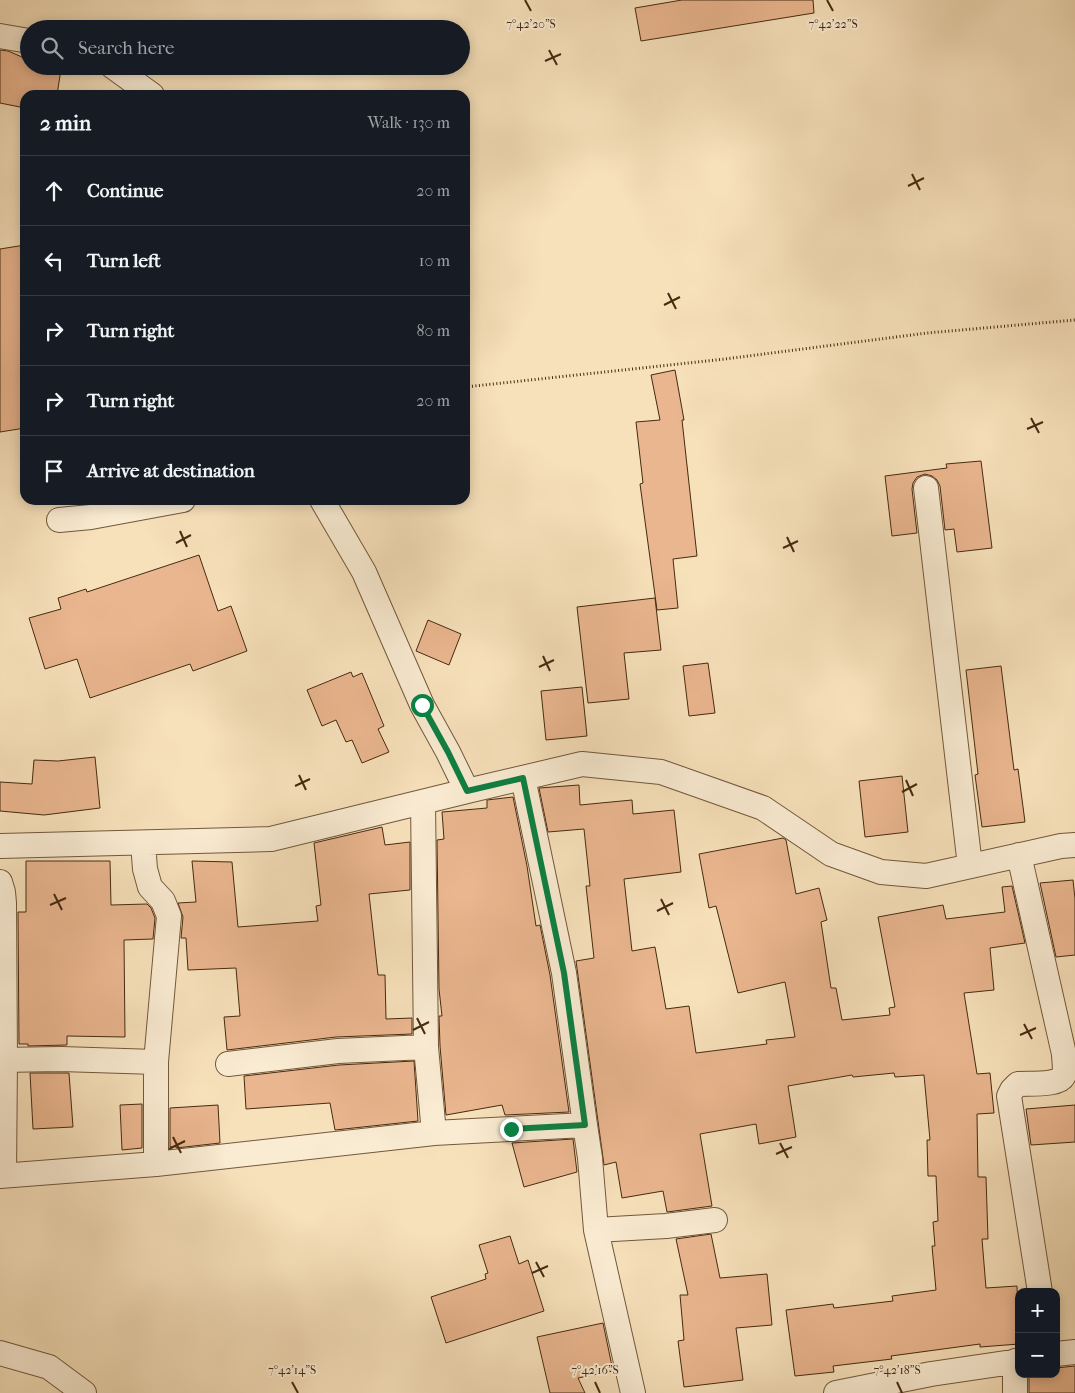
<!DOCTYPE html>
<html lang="en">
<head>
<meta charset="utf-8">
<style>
	body { margin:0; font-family:"IM FELL French Canon",serif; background:#20242c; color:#f1f3f6 }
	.controls { position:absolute; right:15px; bottom:15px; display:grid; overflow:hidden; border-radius:10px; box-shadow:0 2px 12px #0003 }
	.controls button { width:45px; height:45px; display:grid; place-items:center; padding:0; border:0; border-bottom:1px solid #363941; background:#171b24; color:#f1f3f6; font:25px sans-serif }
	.stop { position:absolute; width:15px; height:15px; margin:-11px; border:4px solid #0b8043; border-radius:50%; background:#fff }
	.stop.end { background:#0b8043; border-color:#fff; box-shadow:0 1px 5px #0008 }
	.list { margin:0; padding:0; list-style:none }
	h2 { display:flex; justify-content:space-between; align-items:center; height:65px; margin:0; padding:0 20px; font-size:21px }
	h2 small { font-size:16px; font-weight:400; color:#9ea1a6 }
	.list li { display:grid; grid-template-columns:32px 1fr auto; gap:15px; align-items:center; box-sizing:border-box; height:70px; padding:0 20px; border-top:1px solid #363941 }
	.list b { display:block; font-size:19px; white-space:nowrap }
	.list em { font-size:16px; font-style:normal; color:#9ea1a6 }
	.icon { flex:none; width:28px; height:28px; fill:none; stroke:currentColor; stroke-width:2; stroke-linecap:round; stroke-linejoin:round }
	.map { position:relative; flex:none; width:1075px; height:1393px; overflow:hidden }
	.search { position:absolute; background:#171b24; box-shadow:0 2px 12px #0003; left:20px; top:20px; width:450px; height:55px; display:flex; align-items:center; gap:12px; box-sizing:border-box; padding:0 18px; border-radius:28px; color:#9ea1a6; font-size:19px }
	.panel { position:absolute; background:#171b24; box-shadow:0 2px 12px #0003; left:20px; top:90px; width:450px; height:415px; border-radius:15px }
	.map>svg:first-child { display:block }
	.building { fill:#eab68f; stroke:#462a10 }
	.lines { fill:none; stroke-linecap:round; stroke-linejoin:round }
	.street-casing { stroke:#72583b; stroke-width:26 }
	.path { stroke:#462a10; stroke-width:3; stroke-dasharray:1 2.5; stroke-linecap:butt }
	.street { stroke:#faecd3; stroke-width:24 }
	.route { stroke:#0b8043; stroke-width:6 }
	.ticks { fill:none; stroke:#462a10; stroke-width:2 }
	.ticks-label { font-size:12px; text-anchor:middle; fill:#462a10; stroke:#faecd3; stroke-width:4; stroke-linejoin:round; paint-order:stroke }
</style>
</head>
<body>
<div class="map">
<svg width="1075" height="1393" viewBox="0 0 1075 1393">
	<rect width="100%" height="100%" fill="#f7e1bb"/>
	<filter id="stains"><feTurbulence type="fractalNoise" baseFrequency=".004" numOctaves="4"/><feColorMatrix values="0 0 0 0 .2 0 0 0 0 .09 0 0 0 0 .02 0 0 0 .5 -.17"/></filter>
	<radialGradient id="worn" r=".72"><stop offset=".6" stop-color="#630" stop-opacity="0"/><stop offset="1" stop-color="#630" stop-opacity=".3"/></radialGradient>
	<!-- building -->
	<path class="building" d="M682,0H813L814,13L641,41L635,8Z
		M0,50L8,51L29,60V66H47L61,69L57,95H25V108L0,103Z
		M25,245V428L0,432V249Z
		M675,370L684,420H682L697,556L673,559L678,608L657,610L640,484L643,483L636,422L660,420L651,375Z
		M981,461L992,548L957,552L954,529L945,530L940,486L937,480L932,476L925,474L917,477L913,483L912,489L917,533L892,536L885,476L947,468L946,464Z
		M199,555L218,611L231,606L247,651L193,671L190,664L90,698L77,659L45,669L29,618L61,609L58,598L86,589L87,592Z
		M655,598L661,650L624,653L629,699L588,703L577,607Z
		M428,620L461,634L449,665L416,651Z
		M708,663L715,713L689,716L683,666Z
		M1001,666L1014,770L1018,769L1025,822L982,827L975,775L978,774L966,670Z
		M351,672L353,677L362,673L384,726L378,729L389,752L362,763L352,740L346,742L336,720L322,726L307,690Z
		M582,687L587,736L546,740L541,691Z
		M95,757L100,808L44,815L0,811V782L32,784L34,760L58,761Z
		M902,776L908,832L865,837L859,781Z
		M579,785L580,805L632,800L633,814L674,810L681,872L624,879L632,951L655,947L666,1009L689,1006L696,1053L767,1044L766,1040L795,1037L785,982L738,993L716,906L709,908L699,854L783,838L786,840L796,894L819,888L827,920L821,922L831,988H836L842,1020L890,1015L889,1008L895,1007L878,917L943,905L946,919L1005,912L1002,887L1012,886L1025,943L990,948L994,990L964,993L977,1074L990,1073L994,1113L977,1114L978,1177H986L988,1239H982L986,1288L1017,1286L1019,1344L980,1347V1344L891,1356L892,1359L833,1366L834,1372L795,1376L786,1310L833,1304L834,1308L893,1301L892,1296L936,1290L932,1246H935L933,1222L938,1221L936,1176H928L927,1140H930L924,1075L895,1077L894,1073L853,1077L852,1075L788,1086L796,1137L759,1144L756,1124L700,1134L712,1206L667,1212L663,1191L622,1198L616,1162L604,1165L576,961L594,958L586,886H590L584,829L548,832L539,788Z
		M513,797L527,866L536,926L540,925L550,975L569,1112L505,1115L502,1105L446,1115L440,1046L439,1016H442L439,989L437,840L444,839L442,812L487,808V800Z
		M382,827L385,845L410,842V890L369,894L378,975H385L386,1019L412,1018V1034L336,1037L227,1050L224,1017L240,1016L236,968L188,970L186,938H181L183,917L178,903L196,902L192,861L232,862L238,927L318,921L316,906L321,905L314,843Z
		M26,861H110L111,905L147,904L151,908L155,918L153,939L124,940L125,1037L67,1036V1045L28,1046V1044H19L18,912H26Z
		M1073,880L1075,899V955L1056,957L1040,883Z
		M414,1061L418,1121L335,1130L330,1103L246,1109L244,1076L339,1065Z
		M30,1073H69L73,1127L33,1129Z
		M142,1104V1148L122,1150L120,1105Z
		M218,1105L220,1143L176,1148V1146L170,1147V1108Z
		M1075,1105V1142L1031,1145L1026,1109Z
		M573,1139L577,1172L524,1187L512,1143Z
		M711,1234L720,1278L767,1274L772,1325L736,1328L743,1380L684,1387L678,1341L684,1340L680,1295H688L676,1239Z
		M510,1236L519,1264L528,1260L544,1311L446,1343L431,1297L486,1279L485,1274L488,1273L479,1245Z
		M603,1323L613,1371L578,1378L585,1393H550L537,1337Z
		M1075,1366V1393H1029V1374H1056V1368Z"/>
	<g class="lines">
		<defs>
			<path id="street" d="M0,36L29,41
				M112,66L152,95
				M926,488L970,866
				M322,500L364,572L422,705L448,752L467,791L582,764L661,772L763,808L831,854L881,872L926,876L1061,846L1075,845
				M59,520L91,517L183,500
				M523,778L564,973L585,1125
				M423,802L426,1047L434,1133L585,1125L590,1158L596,1230L633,1393
				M143,843L145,869L150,887L163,901L169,916L156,1062V1164
				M0,846L271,839L467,791
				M1019,855L1064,1054C1064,1060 1066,1069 1064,1075C1060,1086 1029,1083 1018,1084L1012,1090L1009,1096L1040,1292
				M0,882L3,892L4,903L5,1060L4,1175
				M0,1060L61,1059L156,1062
				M228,1064L338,1051L426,1047
				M0,1176L156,1164L434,1133
				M596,1230L666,1226L715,1220
				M0,1353L49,1367L84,1393
				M1056,1354L1075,1352
				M836,1393L931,1374L1019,1361
				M1015,1393V1361"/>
		</defs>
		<!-- street casing -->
		<use href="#street" class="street-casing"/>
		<!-- path -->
		<path class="path" d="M465,387L725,359L927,333L1075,320"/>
		<!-- street -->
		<use href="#street" class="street"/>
	</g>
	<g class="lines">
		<!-- route -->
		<path class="route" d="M422,705L448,752L467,791L523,778L564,973L585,1125L511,1129"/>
	</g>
	<!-- ticks -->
	<path class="ticks" d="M525,0L531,11M827,0L833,11M549,50L557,65M545,61L561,54M912,174L920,190M908,186L924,178M668,293L676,309M664,305L680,297M1031,418L1039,433M1027,429L1043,422M180,531L187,547M787,537L794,552M176,543L191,535M783,548L798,541M543,656L550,671M539,667L554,660M299,775L306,790M906,780L913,796M295,786L310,779M902,792L917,784M54,894L62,910M661,899L669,915M50,905L66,898M657,911L673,903M417,1018L425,1034M1024,1024L1032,1039M413,1030L429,1022M1020,1035L1036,1028M173,1137L181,1153M780,1143L788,1158M169,1149L185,1141M776,1154L792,1147M536,1262L544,1277M532,1273L548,1266M292,1382L298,1393M595,1382L600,1393M897,1382L902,1393"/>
	<g class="ticks-label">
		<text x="531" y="28">7°42'20"S</text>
		<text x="833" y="28">7°42'22"S</text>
		<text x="292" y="1374">7°42'14"S</text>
		<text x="595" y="1374">7°42'16"S</text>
		<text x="897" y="1374">7°42'18"S</text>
	</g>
	<rect width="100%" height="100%" filter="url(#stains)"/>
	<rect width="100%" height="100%" fill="url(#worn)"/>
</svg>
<div class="controls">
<button>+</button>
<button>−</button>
</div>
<div class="stop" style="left:422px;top:705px"></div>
<div class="stop end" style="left:511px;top:1129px"></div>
<div class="search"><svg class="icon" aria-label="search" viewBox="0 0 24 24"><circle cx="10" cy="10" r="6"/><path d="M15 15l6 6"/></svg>Search here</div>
<section class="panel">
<h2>2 min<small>Walk · 130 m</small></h2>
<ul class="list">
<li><svg class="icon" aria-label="ahead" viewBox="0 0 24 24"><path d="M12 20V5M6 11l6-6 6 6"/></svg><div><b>Continue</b></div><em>20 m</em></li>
<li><svg class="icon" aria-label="left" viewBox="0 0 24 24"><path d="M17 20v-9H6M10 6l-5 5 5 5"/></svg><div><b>Turn left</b></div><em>10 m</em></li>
<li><svg class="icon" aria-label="right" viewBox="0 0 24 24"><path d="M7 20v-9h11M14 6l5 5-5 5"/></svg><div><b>Turn right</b></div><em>80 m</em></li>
<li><svg class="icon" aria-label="right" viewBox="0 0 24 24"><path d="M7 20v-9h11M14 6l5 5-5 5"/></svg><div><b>Turn right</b></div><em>20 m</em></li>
<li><svg class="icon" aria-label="arrive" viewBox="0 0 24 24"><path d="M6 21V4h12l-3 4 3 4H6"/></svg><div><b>Arrive at destination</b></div></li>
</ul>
</section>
</div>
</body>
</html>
